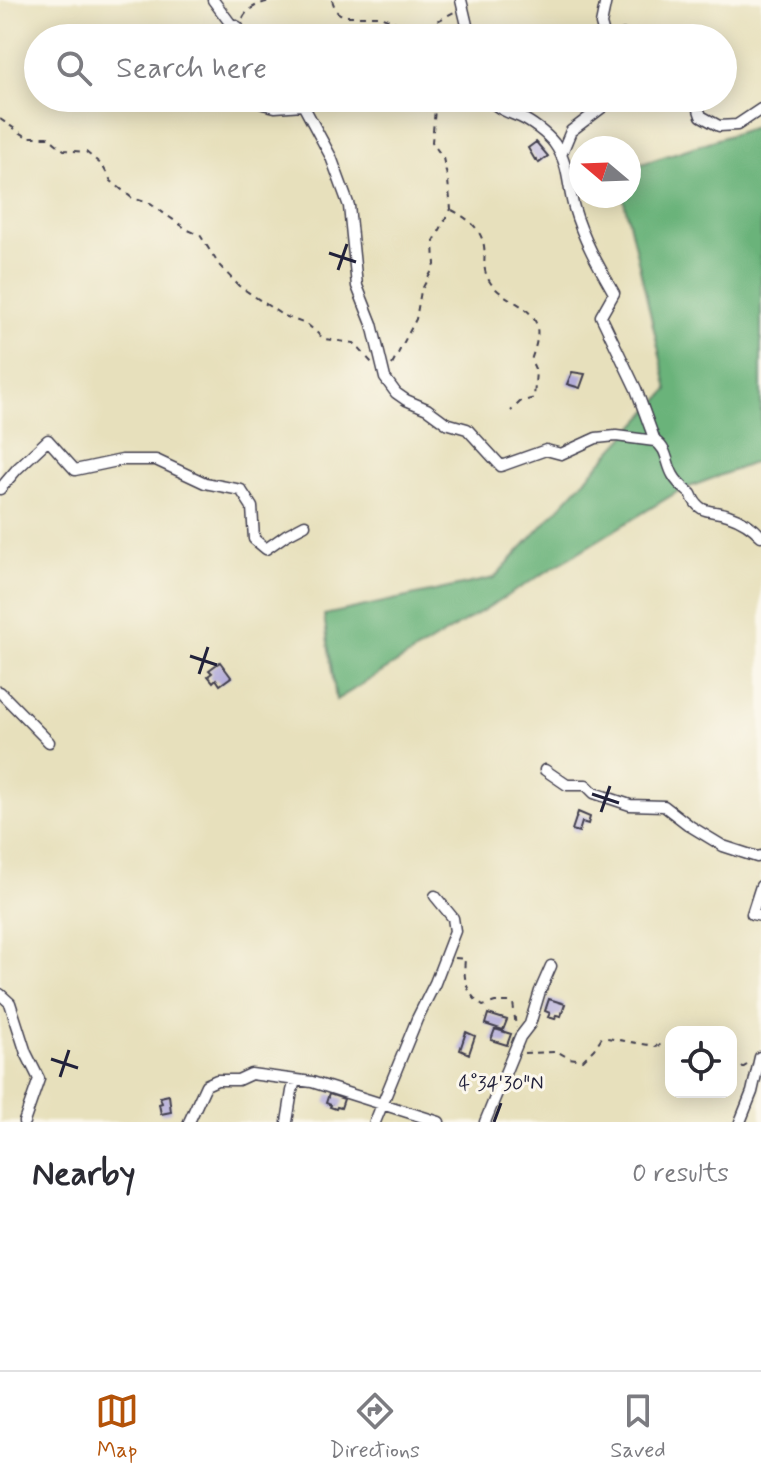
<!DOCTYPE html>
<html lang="en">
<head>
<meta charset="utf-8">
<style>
	body { margin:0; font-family:Mynerve,sans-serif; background:#f7f7f7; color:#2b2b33 }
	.controls { position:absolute; right:24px; bottom:24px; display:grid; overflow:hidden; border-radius:16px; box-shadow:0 4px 20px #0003 }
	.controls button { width:72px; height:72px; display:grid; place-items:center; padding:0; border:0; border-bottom:2px solid #e1e1e2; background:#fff; color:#2b2b33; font:40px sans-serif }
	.compass { position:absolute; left:569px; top:136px; width:72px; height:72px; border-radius:50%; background:#fff; box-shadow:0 4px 20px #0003; rotate:289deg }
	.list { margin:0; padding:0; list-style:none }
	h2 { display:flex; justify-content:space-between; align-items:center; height:104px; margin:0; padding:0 32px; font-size:34px }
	h2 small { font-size:26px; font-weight:400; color:#7c7c81 }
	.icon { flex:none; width:44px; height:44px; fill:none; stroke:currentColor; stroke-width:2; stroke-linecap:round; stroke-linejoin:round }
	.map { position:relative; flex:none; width:761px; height:1122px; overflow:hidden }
	.search { position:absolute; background:#fff; box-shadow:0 4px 20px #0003; left:24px; right:24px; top:24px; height:88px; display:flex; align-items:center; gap:20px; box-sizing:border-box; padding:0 28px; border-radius:44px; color:#7c7c81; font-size:30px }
	.sheet { height:248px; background:#fff }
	nav { display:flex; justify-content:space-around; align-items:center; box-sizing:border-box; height:112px; border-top:2px solid #e1e1e2; background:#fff; font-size:22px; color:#7c7c81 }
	nav a { display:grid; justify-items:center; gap:4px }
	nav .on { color:#b45309 }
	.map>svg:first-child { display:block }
	.forest { fill:#6ab37a; stroke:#466a5a; stroke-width:2 }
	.building { fill:#b4adda }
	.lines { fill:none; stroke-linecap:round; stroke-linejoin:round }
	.minor-casing { stroke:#403e4e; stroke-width:13 }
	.path { stroke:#403e4e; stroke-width:2; stroke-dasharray:6 6; stroke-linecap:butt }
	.minor { stroke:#fff; stroke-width:10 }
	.ticks { fill:none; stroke:#22223b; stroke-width:3 }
	.ticks-label { font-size:20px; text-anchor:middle; fill:#22223b; stroke:#fbf7ec; stroke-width:6; stroke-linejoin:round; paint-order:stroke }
</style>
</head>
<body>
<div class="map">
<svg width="761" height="1122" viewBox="0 0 761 1122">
	<rect width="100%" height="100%" fill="#fbf7ec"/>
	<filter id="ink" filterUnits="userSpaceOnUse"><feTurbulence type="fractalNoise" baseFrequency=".0125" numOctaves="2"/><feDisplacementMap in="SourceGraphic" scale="16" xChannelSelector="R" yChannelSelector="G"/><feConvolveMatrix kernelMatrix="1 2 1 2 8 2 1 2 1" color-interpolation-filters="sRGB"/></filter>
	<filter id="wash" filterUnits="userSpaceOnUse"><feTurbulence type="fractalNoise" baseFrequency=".006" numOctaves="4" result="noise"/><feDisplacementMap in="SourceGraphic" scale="32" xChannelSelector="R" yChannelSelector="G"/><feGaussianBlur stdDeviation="1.8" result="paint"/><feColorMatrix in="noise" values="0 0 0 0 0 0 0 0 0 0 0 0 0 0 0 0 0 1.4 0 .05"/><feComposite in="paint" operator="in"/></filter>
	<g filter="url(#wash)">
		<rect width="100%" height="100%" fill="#e7e0bc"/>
		<!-- forest -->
		<path class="forest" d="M761,125V460L679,491L336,700L324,615L494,578L668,390L623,196H629V168Z"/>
		<g id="blocks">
			<!-- building -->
			<path class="building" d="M536,142L548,156L539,163L536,159L535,160L528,148Z
				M572,372L585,374L580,388L567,384Z
				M220,662L231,677L220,685L216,679L213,682L208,676L212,673L209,670Z
				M578,812L590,817L588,824L582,822L579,832L572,830Z
				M549,999L565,1004L561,1016L556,1015L555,1019L548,1017L550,1013L545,1011Z
				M488,1014L507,1020L503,1030L485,1024Z
				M495,1029L511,1034L507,1045L491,1040Z
				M466,1032L475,1036L469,1054L460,1050Z
				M329,1094L344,1099L341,1108L337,1107L336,1109L330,1107L331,1105L326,1103Z
				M169,1095L171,1112L161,1114L159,1104L162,1103L160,1097Z"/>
		</g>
	</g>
	<g filter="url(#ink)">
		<use href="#blocks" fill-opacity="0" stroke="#403e4e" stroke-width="2"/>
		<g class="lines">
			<defs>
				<path id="minor" d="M213,0L230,23L238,27L240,38
					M461,0L470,38
					M605,38L601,24L606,0
					M616,38L623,35L625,38
					M261,98L263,104L275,107L303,105L331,157L349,206L357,286L372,324L385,378L396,393L406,400L427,409L446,423L467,429L501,466L546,450L561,454L596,438L616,436L655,441
					M489,98C498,110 506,111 520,117C531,122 546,133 554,143C570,165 567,185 574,208C583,239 598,265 614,293L601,316L636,389L655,441C668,449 666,463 673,475C677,483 684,488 691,494C700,516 711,509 728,515C740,519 753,527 761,536
					M695,98L701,116L719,126L737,125L761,109
					M561,155L571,131L604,106L608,98
					M0,489L17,469L48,440L75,470L122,460H156L205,483L241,490L252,507L254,539L266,549L286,535L305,525
					M0,692L49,742
					M545,770L567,785H586L594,793L630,805L664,806L690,826L723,846L757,857L761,856
					M761,886L752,914L761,916
					M0,994L10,1003L26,1053L39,1079L24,1122
					M189,1122L206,1085L217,1080H238L251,1074L312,1082L439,1122
					M287,1122L292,1091L295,1081
					M375,1122L417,1019L435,983L455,931L453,918L435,896
					M485,1122L520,1037L530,1024L540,991L551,966
					M740,1122L752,1092L760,1057"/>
			</defs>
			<!-- minor casing -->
			<use href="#minor" class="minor-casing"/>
			<!-- path -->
			<path class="path" d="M332,0L336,11L340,14L346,16H380L419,31L454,12
				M243,18C249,6 263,2 276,0
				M0,119L27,137H48L64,150L86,152L102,165L111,181L132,198L149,203L188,230L200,235L219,265L239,286L282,315L308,325L324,339L354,343L372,363
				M452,210C467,218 481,228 484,246C486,260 481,268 490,282C502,300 528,303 536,323C540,335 535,349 531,360L536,371L534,398L520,402L511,411
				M392,365L416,319L421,291L435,265L434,241L451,209L448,181L443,158L432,142L436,98
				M455,958L465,959C463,979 466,994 483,1006L495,1002H513L516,1028
				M524,1053L558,1052L569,1058L583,1060L594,1049L602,1037L655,1046L671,1043
				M731,1067L739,1070L747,1065"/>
			<!-- minor -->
			<use href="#minor" class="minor"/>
		</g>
	</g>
	<!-- ticks -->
	<path class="ticks" d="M329,253L356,262M338,270L347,244M190,656L217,665M199,674L208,647M592,794L619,803M601,812L610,786M51,1059L78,1068M60,1077L69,1050M494,1122L501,1103"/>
	<g class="ticks-label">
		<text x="501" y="1090">4°34'30"N</text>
	</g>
</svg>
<div class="controls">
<button><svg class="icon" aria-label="locate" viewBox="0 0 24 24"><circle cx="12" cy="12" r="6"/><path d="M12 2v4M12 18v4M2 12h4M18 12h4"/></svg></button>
</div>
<svg class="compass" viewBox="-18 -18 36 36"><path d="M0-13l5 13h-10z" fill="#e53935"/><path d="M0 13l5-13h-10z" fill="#7c7c81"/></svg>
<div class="search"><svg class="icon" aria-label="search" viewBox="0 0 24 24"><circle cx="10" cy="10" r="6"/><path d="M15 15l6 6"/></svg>Search here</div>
</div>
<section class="sheet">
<h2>Nearby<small>0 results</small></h2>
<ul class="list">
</ul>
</section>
<nav>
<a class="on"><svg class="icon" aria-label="map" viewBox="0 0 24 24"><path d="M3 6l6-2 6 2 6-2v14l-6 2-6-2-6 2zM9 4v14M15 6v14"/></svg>Map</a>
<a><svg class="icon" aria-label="directions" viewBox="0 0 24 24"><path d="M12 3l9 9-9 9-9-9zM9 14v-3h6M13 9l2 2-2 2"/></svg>Directions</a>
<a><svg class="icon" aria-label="saved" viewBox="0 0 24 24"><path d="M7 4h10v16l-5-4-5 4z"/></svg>Saved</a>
</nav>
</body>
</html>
